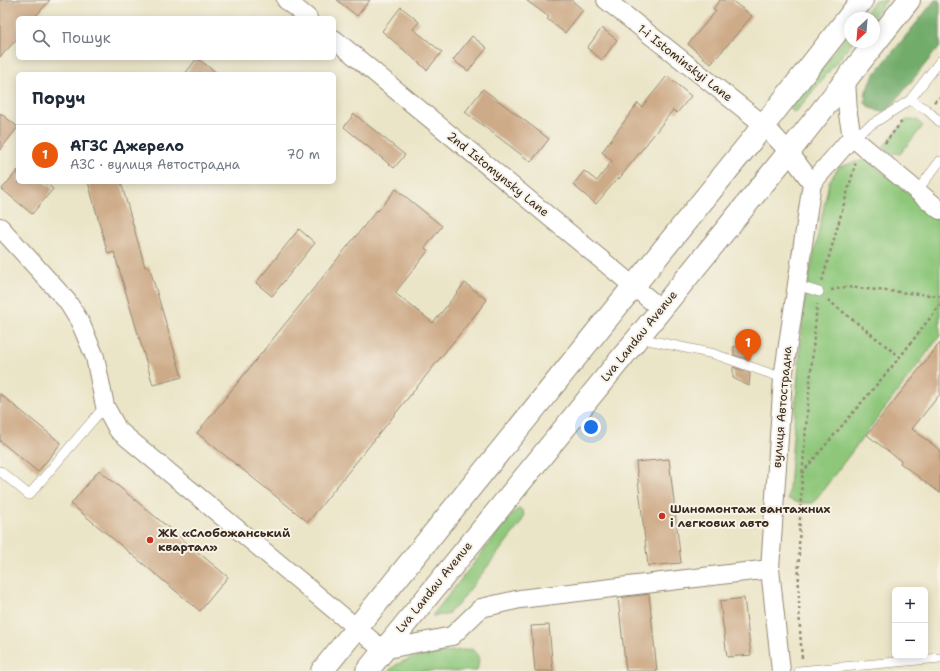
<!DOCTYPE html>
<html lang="uk">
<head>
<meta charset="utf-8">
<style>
	body { margin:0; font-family:"Shantell Sans",sans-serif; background:#f6f6f7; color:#1f2937 }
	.controls { position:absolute; right:12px; bottom:12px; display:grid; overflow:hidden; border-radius:6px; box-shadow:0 2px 10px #0003 }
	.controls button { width:36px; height:36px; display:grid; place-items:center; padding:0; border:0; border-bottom:1px solid #e0e1e3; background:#fff; color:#1f2937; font:20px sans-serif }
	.compass { position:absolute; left:844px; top:12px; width:36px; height:36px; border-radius:50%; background:#fff; box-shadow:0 2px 10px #0003; rotate:206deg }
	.you { position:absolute; left:591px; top:427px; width:14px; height:14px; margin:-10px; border:3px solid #fff; border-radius:50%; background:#1a73e8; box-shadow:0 0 0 6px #1a73e833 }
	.badge { display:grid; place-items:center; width:26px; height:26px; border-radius:50%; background:#ea580c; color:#fff; font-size:13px; font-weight:700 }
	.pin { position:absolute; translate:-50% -33px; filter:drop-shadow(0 1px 2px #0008) }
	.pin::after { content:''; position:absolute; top:21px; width:14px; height:12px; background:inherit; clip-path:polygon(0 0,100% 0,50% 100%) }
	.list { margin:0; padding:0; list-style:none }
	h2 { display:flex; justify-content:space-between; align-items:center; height:52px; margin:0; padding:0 16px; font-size:17px }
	h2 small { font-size:13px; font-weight:400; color:#747a83 }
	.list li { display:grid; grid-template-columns:26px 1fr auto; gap:12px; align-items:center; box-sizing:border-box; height:60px; padding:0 16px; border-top:1px solid #e0e1e3 }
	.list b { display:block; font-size:15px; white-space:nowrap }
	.list p { margin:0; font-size:13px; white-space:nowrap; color:#747a83 }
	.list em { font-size:13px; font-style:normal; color:#747a83 }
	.icon { flex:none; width:22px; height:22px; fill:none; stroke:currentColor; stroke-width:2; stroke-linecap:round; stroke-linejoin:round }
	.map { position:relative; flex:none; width:940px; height:671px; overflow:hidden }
	.search { position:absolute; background:#fff; box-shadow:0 2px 10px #0003; left:16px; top:16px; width:320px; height:44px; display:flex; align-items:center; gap:10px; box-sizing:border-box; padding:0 14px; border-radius:6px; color:#747a83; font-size:15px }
	.panel { position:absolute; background:#fff; box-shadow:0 2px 10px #0003; left:16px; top:72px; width:320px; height:112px; border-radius:6px }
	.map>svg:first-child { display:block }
	.green { fill:#8ec77a; stroke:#64784c }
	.forest { fill:#72ac6a; stroke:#566b44 }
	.building { fill:#ceab88 }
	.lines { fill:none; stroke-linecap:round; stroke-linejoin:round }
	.service-casing { stroke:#938873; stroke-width:10 }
	.minor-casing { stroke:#938873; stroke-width:20 }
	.primary-casing { stroke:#938873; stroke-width:24 }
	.path { stroke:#938873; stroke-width:2.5; stroke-dasharray:3 3; stroke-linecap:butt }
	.service { stroke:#fff; stroke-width:9 }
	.minor { stroke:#fff; stroke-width:18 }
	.primary { stroke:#fff; stroke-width:22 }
	.poi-dot { fill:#c8321e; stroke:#f7f3e8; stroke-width:1.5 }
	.labels { text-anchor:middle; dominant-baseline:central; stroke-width:4; stroke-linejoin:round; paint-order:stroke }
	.street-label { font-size:12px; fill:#3b2a1e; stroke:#f7f3e8 }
	.poi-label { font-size:12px; font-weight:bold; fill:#3b2a1e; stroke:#f7f3e8; text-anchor:start }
</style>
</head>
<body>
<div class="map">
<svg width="940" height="671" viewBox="0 0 940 671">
	<rect width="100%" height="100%" fill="#f7f3e8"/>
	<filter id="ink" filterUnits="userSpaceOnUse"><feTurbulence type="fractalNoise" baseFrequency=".025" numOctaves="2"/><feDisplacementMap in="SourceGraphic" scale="8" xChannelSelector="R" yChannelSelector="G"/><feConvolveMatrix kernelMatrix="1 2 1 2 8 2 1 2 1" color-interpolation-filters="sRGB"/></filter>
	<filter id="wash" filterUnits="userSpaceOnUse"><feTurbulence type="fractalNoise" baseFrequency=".012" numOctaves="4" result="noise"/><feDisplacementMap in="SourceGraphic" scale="16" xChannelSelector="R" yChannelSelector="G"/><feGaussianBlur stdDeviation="0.9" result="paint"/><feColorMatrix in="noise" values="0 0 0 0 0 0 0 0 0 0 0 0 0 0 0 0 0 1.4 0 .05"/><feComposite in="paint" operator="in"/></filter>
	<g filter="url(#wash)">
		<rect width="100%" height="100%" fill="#ebe5c8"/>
		<!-- green -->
		<path class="green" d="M875,0H887L872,18H861Z
			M850,32V42H853L795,113L789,108Z
			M906,120H917L923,126L900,154L889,152L883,147Z
			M866,159L940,218V336L813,503H799L788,499L804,302L829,182L839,167Z
			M519,509L523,511L524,517L521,523L457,606L446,615L432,616L515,511Z
			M471,649C481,655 479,661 477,671H389C403,654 450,652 471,649Z"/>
		<!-- forest -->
		<path class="forest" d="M935,0H940V46L889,109L881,112L871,108L865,103L866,91L874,75Z"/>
		<g id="blocks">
			<!-- building -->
			<path class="building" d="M0,0H50L34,18H18V38L0,57Z
				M337,0H370L357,16Z
				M526,0H571L583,10L565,33L547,19L549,17Z
				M720,0H731L752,16L711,64L688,44L716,11L713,9Z
				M401,7L419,22L413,29L442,52L427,70L382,31Z
				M602,28L617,40L602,60L587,48Z
				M472,36L487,48L468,71L453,60Z
				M197,58L218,74H185Z
				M667,76L691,96L677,113L673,110L619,179L618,178L596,204L573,185L584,171L597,181L612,161L602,152L638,103L642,107Z
				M483,89L549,139L531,162L465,112Z
				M0,113L18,127L0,150Z
				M354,114L405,155L394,168L344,127Z
				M18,170V182H44L53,189L32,214L2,189Z
				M88,182H121L145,267L149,266L182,377L153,385L114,252L108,254Z
				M396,189L442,226L425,248L428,251L395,293L433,323L465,283L487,300L308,522L197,433L377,210L378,211Z
				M299,229L315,243L272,296L256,283Z
				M940,343V394L912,429L940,450V493L900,463L901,461L867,435Z
				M734,346L750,354V360L734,355Z
				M733,367L750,373L749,386L733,378Z
				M0,394L61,443L38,472L0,441Z
				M669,459L681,563L648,566L636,462Z
				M99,470L228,577L200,611L71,504Z
				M649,594L657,671H626L618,598Z
				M744,598L751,655L727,657L720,601Z
				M549,625L553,671H535L531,626Z"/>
		</g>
	</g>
	<g filter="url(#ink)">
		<use href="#blocks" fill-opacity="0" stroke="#938873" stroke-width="1"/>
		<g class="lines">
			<defs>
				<path id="service" d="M910,100L926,109L940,122
					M852,137L910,100L940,61
					M917,191L940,161
					M797,285L819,292
					M639,338L714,354L783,378
					M0,471L29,495L105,406
					M799,671L940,658"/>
				<path id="minor" d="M286,0L308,18
					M606,0L764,125L789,152L812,183L783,378L770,569L781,671
					M334,39L661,309
					M846,78L848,114L852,137L940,210
					M812,183L852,137
					M0,227L67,301L80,322L95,357L105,406L118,430L383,650L452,636L481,608L520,599L770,569"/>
				<path id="primary" d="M322,671L764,125L862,0
					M367,671L789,152L909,0"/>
			</defs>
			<!-- service casing -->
			<use href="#service" class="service-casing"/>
			<!-- minor casing -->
			<use href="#minor" class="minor-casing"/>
			<!-- primary casing -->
			<use href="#primary" class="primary-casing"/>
			<!-- path -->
			<path class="path" d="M934,102L940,97
				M885,143L903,120
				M822,281L856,162
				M831,290L846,287L940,296
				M828,300L900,357
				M802,473L900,357L940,305
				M802,658C792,539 807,422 817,304"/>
			<!-- service -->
			<use href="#service" class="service"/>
			<!-- minor -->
			<use href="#minor" class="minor"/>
			<!-- primary -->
			<use href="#primary" class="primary"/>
		</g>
	</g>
	<!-- markers -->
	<g class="poi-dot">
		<circle cx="662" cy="516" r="4"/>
		<circle cx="150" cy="540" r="4"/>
	</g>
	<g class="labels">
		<!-- street labels -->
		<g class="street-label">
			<text transform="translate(685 63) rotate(38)">1-i Istominskyi Lane</text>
			<text transform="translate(498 174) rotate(39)">2nd Istomynsky Lane</text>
			<text transform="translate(639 336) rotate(-51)">Lva Landau Avenue</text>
			<text transform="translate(782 407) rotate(-85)">вулиця Автострадна</text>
			<text transform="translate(434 587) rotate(-51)">Lva Landau Avenue</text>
		</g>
		<!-- poi labels -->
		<g class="poi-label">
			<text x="670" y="509">Шиномонтаж вантажних<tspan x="670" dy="14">і легкових авто</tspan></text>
			<text x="158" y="533">ЖК «Слобожанський<tspan x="158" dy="14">квартал»</tspan></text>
		</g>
	</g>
</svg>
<div class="controls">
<button>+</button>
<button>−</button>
</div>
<svg class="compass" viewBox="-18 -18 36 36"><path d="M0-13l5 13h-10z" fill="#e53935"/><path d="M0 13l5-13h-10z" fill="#747a83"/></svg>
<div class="you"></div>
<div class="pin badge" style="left:748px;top:362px">1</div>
<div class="search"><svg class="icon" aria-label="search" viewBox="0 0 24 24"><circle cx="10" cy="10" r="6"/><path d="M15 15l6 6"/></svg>Пошук</div>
<section class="panel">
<h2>Поруч<small></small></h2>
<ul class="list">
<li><span class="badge">1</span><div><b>АГЗС Джерело</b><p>АЗС · вулиця Автострадна</p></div><em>70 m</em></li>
</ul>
</section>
</div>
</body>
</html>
